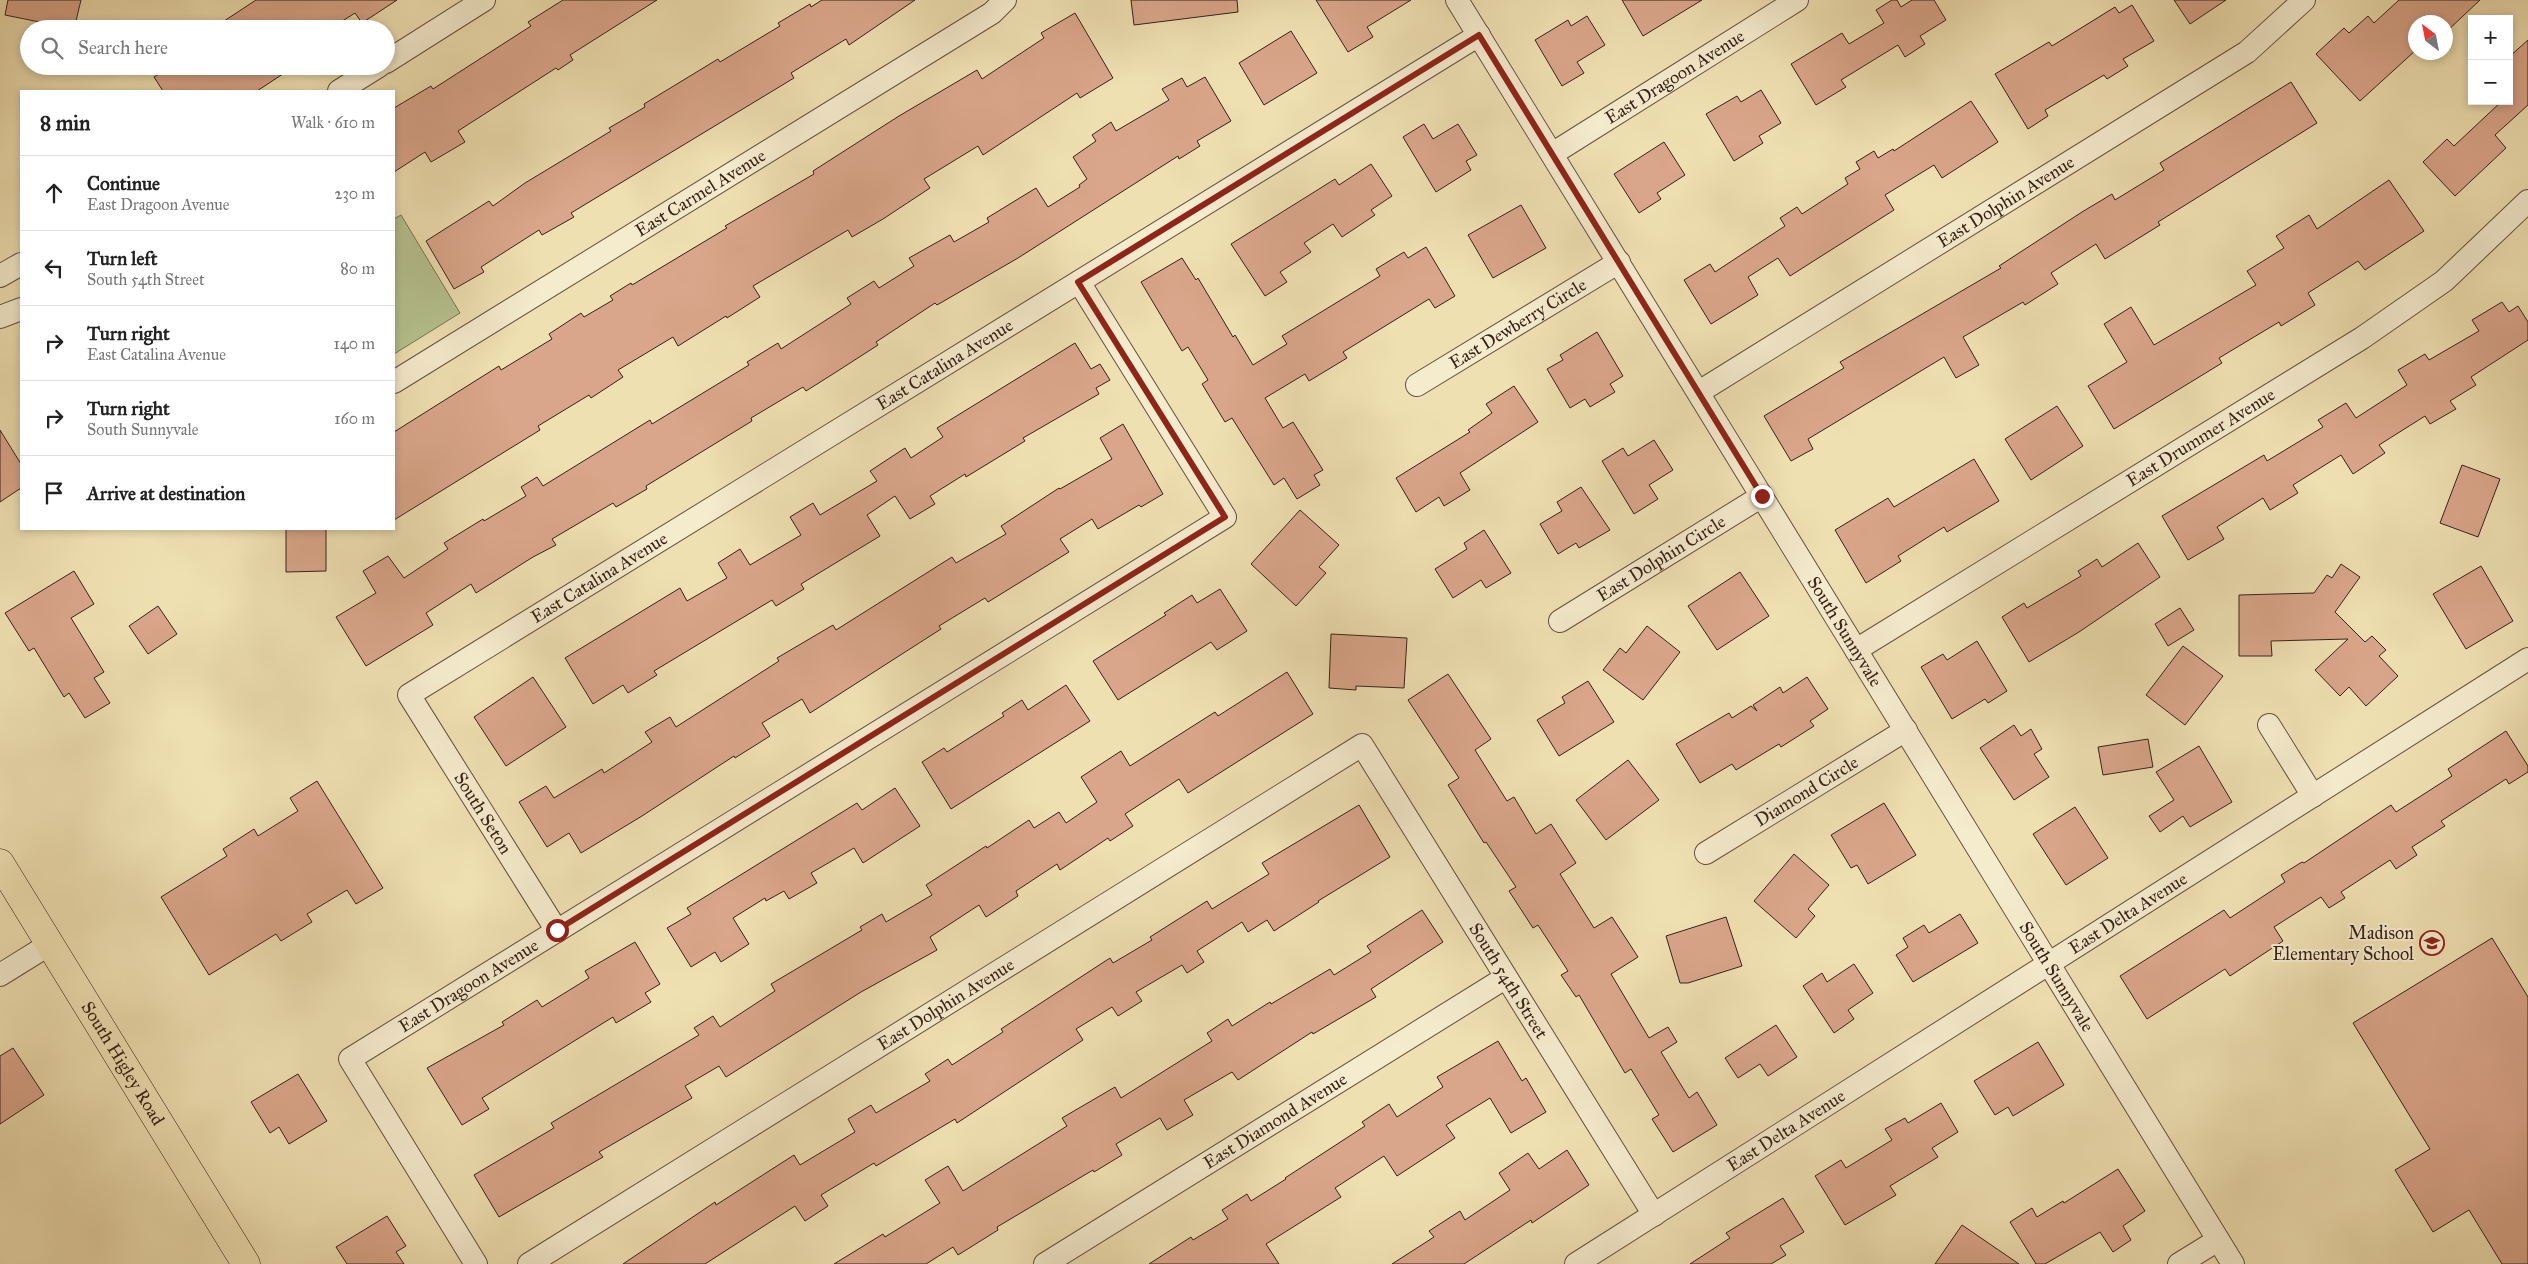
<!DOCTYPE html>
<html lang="en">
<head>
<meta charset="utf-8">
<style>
	body { margin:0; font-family:"IM FELL Great Primer",serif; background:#f6f6f6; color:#222 }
	.controls { position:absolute; right:15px; top:15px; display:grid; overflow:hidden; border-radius:0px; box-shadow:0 2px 8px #0003 }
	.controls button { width:45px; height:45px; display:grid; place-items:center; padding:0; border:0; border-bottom:1px solid #e0e0e0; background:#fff; color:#222; font:25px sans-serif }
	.compass { position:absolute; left:2408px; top:15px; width:45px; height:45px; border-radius:50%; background:#fff; box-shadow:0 2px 8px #0003; rotate:328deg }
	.stop { position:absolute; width:15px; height:15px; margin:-11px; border:4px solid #8f2418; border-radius:50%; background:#fff }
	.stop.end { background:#8f2418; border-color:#fff; box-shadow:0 1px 5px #0008 }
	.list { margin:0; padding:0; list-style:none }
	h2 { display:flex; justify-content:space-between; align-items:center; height:65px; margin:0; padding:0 20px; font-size:21px }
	h2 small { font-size:16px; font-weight:400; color:#767676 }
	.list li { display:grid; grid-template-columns:32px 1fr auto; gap:15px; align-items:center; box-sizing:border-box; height:75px; padding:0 20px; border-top:1px solid #e0e0e0 }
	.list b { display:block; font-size:19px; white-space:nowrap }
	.list p { margin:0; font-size:16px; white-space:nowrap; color:#767676 }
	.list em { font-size:16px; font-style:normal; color:#767676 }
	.icon { flex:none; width:28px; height:28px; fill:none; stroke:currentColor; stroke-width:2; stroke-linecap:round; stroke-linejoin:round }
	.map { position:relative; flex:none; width:2528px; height:1264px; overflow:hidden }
	.search { position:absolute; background:#fff; box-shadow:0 2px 8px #0003; left:20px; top:20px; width:375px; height:55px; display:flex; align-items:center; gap:12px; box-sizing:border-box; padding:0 18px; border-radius:28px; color:#767676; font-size:19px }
	.panel { position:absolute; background:#fff; box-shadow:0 2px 8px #0003; left:20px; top:90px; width:375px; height:440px; border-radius:0px }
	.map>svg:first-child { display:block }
	.green { fill:#b5c38f; stroke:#767254 }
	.building { fill:#daa68b; stroke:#372118 }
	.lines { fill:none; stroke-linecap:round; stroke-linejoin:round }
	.minor-casing { stroke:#65513e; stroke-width:24 }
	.major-casing { stroke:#372118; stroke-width:29 }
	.minor { stroke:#f5ebcd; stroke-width:22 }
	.major { stroke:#efe0b2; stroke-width:28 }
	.route { stroke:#8f2418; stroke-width:6 }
	.labels { text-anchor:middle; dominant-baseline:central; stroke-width:4; stroke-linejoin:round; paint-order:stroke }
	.street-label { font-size:18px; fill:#372118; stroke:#f5ebcd }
	.poi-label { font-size:18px; fill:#372118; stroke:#f5ebcd; text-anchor:end }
</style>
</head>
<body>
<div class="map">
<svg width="2528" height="1264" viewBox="0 0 2528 1264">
	<rect width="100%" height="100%" fill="#efe0b2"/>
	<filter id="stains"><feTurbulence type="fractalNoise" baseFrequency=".004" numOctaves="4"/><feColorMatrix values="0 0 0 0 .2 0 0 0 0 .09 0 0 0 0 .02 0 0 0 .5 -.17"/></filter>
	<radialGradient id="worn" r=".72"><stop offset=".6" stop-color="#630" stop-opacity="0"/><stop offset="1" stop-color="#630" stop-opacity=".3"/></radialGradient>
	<!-- green -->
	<path class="green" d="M401,215L460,313L394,354V219Z"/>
	<!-- building -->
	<path class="building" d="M8,0H81L74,29L5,15Z
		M256,0H397L362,23L355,13L330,29H212Z
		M563,0H657L570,55L573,60L558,70L556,68L458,131L465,142L431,162L425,152L394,172V108L431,86L433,89L531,26L528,22Z
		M822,0H915L849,45L846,39L791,73L794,78L571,213L574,217L542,235L539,230L481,267L484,272L454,289L426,241L489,201L493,206L525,183L611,131L609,128L645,107L644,104L718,59L720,62L780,26L778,23L810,4L811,7Z
		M1131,0H1237L1238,12L1134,25Z
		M1316,0H1411L1367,27L1373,37L1348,52Z
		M1622,0H1702L1643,36Z
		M1892,0H1897L1901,7L1912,0H1934L1946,20L1920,36L1925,44L1905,57L1898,45L1841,80L1846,87L1816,105L1791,64L1842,33L1849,44L1884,23L1876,10Z
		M2174,0H2226L2190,24Z
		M2399,0H2480L2446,32V22H2416V50L2360,101L2316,54L2344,28L2349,33L2368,16L2374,23Z
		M2132,5L2154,41L2123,59L2128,66L2107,79L2104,75L2045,110L2048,116L2028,129L1995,74L2049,42L2052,46L2115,7L2119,13Z
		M1075,13L1113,78L1080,98L1077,93L983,155L978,146L924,179L930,188L883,219L852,237L848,230L753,286L760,297L727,318L726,316L678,346L673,337L618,370L623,377L591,398L589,395L538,426L540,430L394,520V432L499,366L501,370L552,339L549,334L581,313L584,317L613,300L610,296L631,283L632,285L727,228L725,226L814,174L813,171L899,116L977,70L982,79L1044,38L1041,33Z
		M1587,16L1605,45L1577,62L1584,73L1562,86L1535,40L1568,20L1571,26Z
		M1291,31L1317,73L1264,105L1239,63Z
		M2528,40V105L2495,135L2506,148L2455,196L2423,162L2447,139L2454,146L2502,101H2509V57Z
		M171,66H295L257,91H163L154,77Z
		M1205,77L1231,121L1197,141L1200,146L1179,159L1178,156L1018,258L937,305L935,303L876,342L878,345L833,374L806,391L803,387L751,418L752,421L646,486L647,489L616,507L613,503L552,539L556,545L533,557L476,593L471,584L426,613L433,625L366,666L336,617L376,593L363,571L388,556L404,578L448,549L444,543L483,519L484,521L526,496L521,487L537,477L543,486L650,420L652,424L749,365L747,362L778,343L781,349L851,304L847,298L874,281L879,288L914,266L909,258L950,235L954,242L989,222L987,218L1036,188L1048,207L1080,187L1079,185L1087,179L1073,157L1096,141L1092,135L1111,122L1116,131L1169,100L1162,89L1182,78L1187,87Z
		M2291,82L2317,123L2158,222L2160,225L2105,259L2096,244L2051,273L2058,284L2025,305L2023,302L1963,337L1979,365L1956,378L1944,357L1808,439L1813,449L1791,461L1764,416L1844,368L1840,362L2001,268L1999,266L2082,212L2112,194L2115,200L2164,170L2160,163Z
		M1761,90L1781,123L1759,136L1763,143L1734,161L1706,114L1737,96L1741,102Z
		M1971,101L1998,142L1942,178L1934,165L1885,195L1894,210L1790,276L1778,258L1748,277L1758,295L1711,324L1684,280L1710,264L1715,272L1785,226L1780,218L1797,207L1802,214L1848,184L1845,178L1860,169L1856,162L1874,151L1878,158L1893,149L1894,151Z
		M1424,124L1433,139L1458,124L1477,155L1466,161L1471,170L1436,192L1403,137Z
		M1664,142L1685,175L1657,193L1661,199L1639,213L1614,174Z
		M1371,164L1392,196L1371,210L1375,215L1342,237L1333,224L1304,243L1311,252L1280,272L1287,282L1265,296L1231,244L1335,179L1339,185Z
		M2389,180L2424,231L2365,270L2358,261L2308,293L2315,305L2281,326L2279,322L2219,358L2222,363L2114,429L2088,386L2127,362L2104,324L2131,307L2154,345L2256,285L2247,271L2284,248L2276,236L2309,215L2317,229Z
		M1521,205L1546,248L1493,278L1468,235Z
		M1426,247L1455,296L1435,308L1429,299L1343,352L1347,358L1309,381L1305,374L1265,398L1283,428L1293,422L1323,470L1314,475L1320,485L1297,499L1284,478L1274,485L1232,418L1225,422L1202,384L1208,380L1188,347L1182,351L1141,282L1182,258L1196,280L1198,278L1233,337L1235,335L1253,365L1287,344L1282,336L1380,276L1376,269L1404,252L1408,258Z
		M2502,302L2509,312L2518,306L2528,322V340L2471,377L2476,385L2450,401L2456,409L2430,424L2425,416L2379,445L2385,453L2353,474L2341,455L2293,485L2298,493L2270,510L2263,498L2217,527L2224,539L2188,560L2162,516L2264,455L2267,461L2323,427L2318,420L2346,403L2356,418L2407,385L2398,370L2425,354L2429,360L2479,331L2472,320Z
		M1597,332L1623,376L1610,384L1615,392L1590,407L1585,399L1570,408L1547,369L1563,360L1560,355Z
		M1075,343L1091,369L1100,364L1110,380L1096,388L1099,394L1023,438L1025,441L966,477L965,474L930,496L935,504L910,519L895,496L867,515L880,536L801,584L804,589L776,606L772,600L732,624L654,671L657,675L628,693L623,685L593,704L565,658L680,588L687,601L727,578L718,563L740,549L750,565L801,535L790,517L813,503L820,515L877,481L870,471L905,448L911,458L943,437L937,428Z
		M1514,386L1538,422L1460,473L1470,490L1444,506L1439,497L1416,512L1396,478L1470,432L1468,430L1492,413L1486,404Z
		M2057,406L2083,446L2031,480L2005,439Z
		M1123,424L1163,494L1141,507L1139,505L1098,529L1092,519L1060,539L1069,552L988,602L985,598L939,626L941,629L810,713L802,699L762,723L770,736L735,758L734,756L642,816L581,853L569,833L547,847L519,802L546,786L554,798L602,769L604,773L652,742L645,732L670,717L676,727L779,661L777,658L833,625L836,630L952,557L956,563L1006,534L1001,526L1059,488L1060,489L1112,459L1100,438Z
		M0,430L21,464V488L0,502Z
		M1654,440L1673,470L1649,485L1658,499L1634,514L1602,461L1623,448L1628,456Z
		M1974,459L1999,501L1947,532L1944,527L1898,556L1901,561L1866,583L1835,530L1888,498L1894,507Z
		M2462,465L2500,479L2478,537L2440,523Z
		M1581,487L1610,530L1579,548L1576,543L1558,554L1540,524L1562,511L1557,502Z
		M1300,510L1339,545L1319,567L1326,573L1296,606L1251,564Z
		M286,529H326V571L286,572Z
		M1484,530L1511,573L1486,588L1481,580L1453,598L1435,569L1467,549L1464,543Z
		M2138,543L2160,577L2079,632L2029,662L2002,617L2024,603L2027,608L2081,576L2078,571L2097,559L2102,567Z
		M2341,564L2360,577L2335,612L2365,642L2372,636L2386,650L2379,656L2398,676L2366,706L2349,687L2340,696L2315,670L2348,639L2271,641L2272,656H2239V595L2314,593L2327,575L2332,578Z
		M2481,566L2513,621L2466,649L2433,594Z
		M74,571L94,604L71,618L104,672L94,678L110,703L85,718L69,693L64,697L34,648L29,651L5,613Z
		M1740,572L1769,616L1717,650L1688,606Z
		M1220,589L1247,631L1217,650L1211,642L1118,700L1093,661L1166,615L1164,613L1192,595L1197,603Z
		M158,606L177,634L148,654L129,626Z
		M2180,608L2194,630L2168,646L2155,624Z
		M1647,626L1680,652L1643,700L1603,670L1620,648L1626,653Z
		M1331,634L1407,638L1404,688L1356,686V690L1329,688Z
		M1977,641L2007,691L1988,703L1985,699L1952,719L1921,667L1943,654L1947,660Z
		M2183,646L2223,676L2185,725L2146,695Z
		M1287,672L1313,714L1188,793L1179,779L1125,814L1133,826L1110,841L1108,838L1060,870L1057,864L1016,891L1018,896L986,917L979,905L930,937L937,950L861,992L726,1077L719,1066L685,1086L692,1098L599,1152L603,1157L499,1217L474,1175L554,1128L551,1123L699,1035L694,1028L713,1016L720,1027L775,991L771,984L862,930L860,927L882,914L886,922L932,895L926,885L986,846L987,848L1029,820L1034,828L1059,812L1066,823L1097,802L1081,777L1121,751L1130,766L1215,712L1218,716Z
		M1448,674L1491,739L1475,750L1507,801L1514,797L1536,834L1551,824L1576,863L1560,874L1594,928L1612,917L1638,957L1611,974L1649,1038L1668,1027L1677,1042L1661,1052L1689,1098L1697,1092L1717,1125L1673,1152L1652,1119L1659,1115L1631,1069L1625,1073L1579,995L1576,997L1561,975L1568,971L1538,925L1533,928L1509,891L1516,887L1486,842L1484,843L1448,785L1459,778L1408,700Z
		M533,677L566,727L506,766L474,717Z
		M1807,677L1828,709L1810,721L1814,726L1781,747L1779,744L1736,770L1732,764L1700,783L1676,744L1729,713L1732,718L1751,706L1757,711L1753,705L1780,687L1783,693Z
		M1588,681L1614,722L1559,756L1537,720L1565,703L1562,697Z
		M1066,685L1090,721L951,809L922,762L944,748L947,752L1004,716L1002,713L1022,700L1028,710Z
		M2014,725L2021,736L2031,729L2042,749L2034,754L2049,777L2014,800L1980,748Z
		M2506,731L2528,766V772L2509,784L2506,779L2441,821L2445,826L2412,847L2417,855L2396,869L2390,860L2341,892L2345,898L2329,908L2321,897L2274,927L2283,941L2230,976L2225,969L2147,1019L2120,976L2224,910L2230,918L2285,882L2281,875L2302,862L2304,863L2391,805L2396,812L2452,776L2448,769Z
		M2148,739L2153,767L2103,775L2098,747Z
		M2199,746L2232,802L2190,827L2183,816L2160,832L2149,816L2174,800L2156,772Z
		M1628,760L1659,800L1606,840L1576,800Z
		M317,781L383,888L356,904L347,890L307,914L312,922L281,941L276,934L209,975L161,897L227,856L223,849L254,829L258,836L298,811L290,798Z
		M895,788L920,826L863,863L854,848L811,873L817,883L789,899L784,891L766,901L765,898L733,918L749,944L721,962L715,952L691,967L667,928L691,914L687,908L857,803L862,810Z
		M1884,803L1916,855L1868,884L1857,865L1851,868L1831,835Z
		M1359,805L1390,857L1318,901L1319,902L1274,931L1267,920L1248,932L1242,922L1197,951L1204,962L1187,973L1182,965L1136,992L1142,1001L1118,1016L1112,1007L1076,1029L1083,1040L957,1123L955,1119L876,1166L874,1163L821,1195L828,1206L805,1221L795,1206L705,1264H623L715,1202L716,1205L794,1155L800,1165L855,1132L848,1119L871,1105L876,1113L930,1081L925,1074L948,1059L952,1065L1003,1032L1001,1029L1110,958L1113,963L1152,940L1150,937L1207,901L1212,909L1269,874L1262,863Z
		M2075,807L2108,858L2066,885L2033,834Z
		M1794,854L1829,885L1808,909L1815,916L1796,938L1754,901Z
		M1422,910L1443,942L1371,989L1376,997L1313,1034L1312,1032L1238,1080L1232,1072L1184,1100L1193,1115L1167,1130L1160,1118L1116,1144L1122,1155L1094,1172L1093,1170L997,1227L998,1230L958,1255L953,1247L926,1264H834L883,1234L885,1237L940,1203L925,1180L948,1166L963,1191L1067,1126L1062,1118L1115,1087L1121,1098L1212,1041L1207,1033L1228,1019L1232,1026L1270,1002L1271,1004L1330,969L1334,975L1371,952L1367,946Z
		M1960,914L1978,943L1913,982L1896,955L1908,947L1903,938L1924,925L1929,933Z
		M1726,917L1742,966L1688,983H1680L1666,936Z
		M2492,938L2528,997V1264H2502L2469,1210L2433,1232L2395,1170L2430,1149L2353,1023Z
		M635,942L660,984L645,993L651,1002L616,1023L613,1017L482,1098L489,1109L462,1125L427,1068L504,1025L502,1022L537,1000L542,1007L589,978L585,971Z
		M1854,964L1873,993L1848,1010L1854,1019L1834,1033L1803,986L1822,973L1827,982Z
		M1776,1025L1797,1057L1768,1076L1760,1064L1738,1078L1725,1058Z
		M1498,1041L1522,1081L1526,1078L1546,1112L1511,1133L1490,1098L1446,1125L1455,1138L1397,1176L1384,1156L1335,1188L1341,1197L1266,1244L1279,1264H1149L1191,1237L1193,1240L1228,1219L1222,1210L1247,1194L1251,1201L1286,1179L1285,1178L1365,1126L1362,1122L1389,1104L1397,1117L1443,1087L1437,1077Z
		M2038,1042L2064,1085L2013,1116L2008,1107L1995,1115L1974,1081Z
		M13,1048L44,1095L0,1124V1056Z
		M298,1074L327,1121L289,1144L279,1127L270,1133L251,1102Z
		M1941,1103L1958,1132L1932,1148L1938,1157L1890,1186L1896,1195L1845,1225L1815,1176L1841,1160L1846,1168L1892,1140L1885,1129L1905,1118L1908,1123Z
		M1567,1150L1589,1185L1532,1223L1531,1220L1464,1264H1392L1434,1237L1429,1231L1460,1211L1465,1220L1510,1190L1499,1173L1528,1153L1539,1169Z
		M2118,1169L2145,1211L2123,1226L2131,1240L2113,1252L2100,1232L2045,1264H2036L2010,1222L2032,1208L2037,1217L2063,1201L2064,1203Z
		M1783,1198L1804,1232L1780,1246L1786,1255L1771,1264H1690L1730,1238L1726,1233Z
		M387,1216L406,1246L396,1252L404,1264H347L336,1247Z
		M1962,1225L2019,1264H1935Z"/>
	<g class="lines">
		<defs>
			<g id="minor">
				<path id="s1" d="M1457,0L2233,1264"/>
				<path d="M386,62L484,0"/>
				<path d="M339,91L379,66"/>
				<path id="s2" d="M1552,154L1797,0"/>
				<path d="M0,276L21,264"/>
				<path d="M0,317L21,309"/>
				<path id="s3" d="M394,382L992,13L1005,0"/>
				<path id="s4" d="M1417,385L1619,262"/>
				<path id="s5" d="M1699,392L2247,52L2304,0"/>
				<path id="s6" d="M1560,621L1762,496"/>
				<path id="s7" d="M1856,650L2362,338L2444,281L2528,201"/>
				<path d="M2269,725L2313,796"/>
				<path id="s8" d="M1706,853L1906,730"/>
				<path id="s9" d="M557,931L409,695L1479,35"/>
				<path d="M0,975L50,944"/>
				<path id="s10" d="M476,1264L350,1059L1225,517L1079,282"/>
				<path id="s11" d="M529,1264L1362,745L1654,1215"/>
				<path id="s12" d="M1045,1264L1505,978"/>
				<path id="s13" d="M1576,1264L2528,659"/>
				<path d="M2179,1264L2218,1240"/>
			</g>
			<g id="major">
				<path id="s14" d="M0,863L246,1264"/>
			</g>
		</defs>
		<!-- minor casing -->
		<use href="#minor" class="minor-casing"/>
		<!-- major casing -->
		<use href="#major" class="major-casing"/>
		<!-- minor -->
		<use href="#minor" class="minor"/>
		<!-- major -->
		<use href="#major" class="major"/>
	</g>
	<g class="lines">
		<!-- route -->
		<path class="route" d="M557,930L1225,517L1078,282L1479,35L1762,496"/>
	</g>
	<!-- icons -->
	<defs>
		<symbol id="school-ring" viewBox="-11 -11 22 22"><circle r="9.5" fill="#f5ebcd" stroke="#8f2418" stroke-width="1.5"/><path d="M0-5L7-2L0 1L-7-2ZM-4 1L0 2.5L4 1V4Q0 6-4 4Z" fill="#8f2418"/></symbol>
	</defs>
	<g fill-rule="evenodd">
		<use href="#school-ring" x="2418" y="929" width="28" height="28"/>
	</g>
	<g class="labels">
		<!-- street labels -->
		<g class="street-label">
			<text stroke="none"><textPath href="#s2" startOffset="145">East Dragoon Avenue</textPath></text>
			<text stroke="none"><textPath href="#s3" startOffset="360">East Carmel Avenue</textPath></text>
			<text stroke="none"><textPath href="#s5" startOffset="361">East Dolphin Avenue</textPath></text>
			<text stroke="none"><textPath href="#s4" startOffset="118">East Dewberry Circle</textPath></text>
			<text stroke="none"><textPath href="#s9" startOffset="908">East Catalina Avenue</textPath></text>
			<text stroke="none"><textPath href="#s7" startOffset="405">East Drummer Avenue</textPath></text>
			<text stroke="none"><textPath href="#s6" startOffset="119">East Dolphin Circle</textPath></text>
			<text stroke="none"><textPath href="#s9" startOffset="502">East Catalina Avenue</textPath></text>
			<text stroke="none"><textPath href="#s1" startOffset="741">South Sunnyvale</textPath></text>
			<text stroke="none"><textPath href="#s8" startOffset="118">Diamond Circle</textPath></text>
			<text transform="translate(483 813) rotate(58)">South Seton</text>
			<text stroke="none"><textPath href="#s13" startOffset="654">East Delta Avenue</textPath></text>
			<text stroke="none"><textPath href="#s1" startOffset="1146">South Sunnyvale</textPath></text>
			<text stroke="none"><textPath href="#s11" startOffset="1259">South 54th Street</textPath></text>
			<text stroke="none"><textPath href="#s10" startOffset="380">East Dragoon Avenue</textPath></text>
			<text stroke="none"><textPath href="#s11" startOffset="491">East Dolphin Avenue</textPath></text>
			<text stroke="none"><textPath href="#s14" startOffset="235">South Higley Road</textPath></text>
			<text stroke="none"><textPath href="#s12" startOffset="271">East Diamond Avenue</textPath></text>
			<text stroke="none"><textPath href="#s13" startOffset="249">East Delta Avenue</textPath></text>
		</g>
		<!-- poi labels -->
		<g class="poi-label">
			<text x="2414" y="933">Madison<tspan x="2414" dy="21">Elementary School</tspan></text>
		</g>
	</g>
	<rect width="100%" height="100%" filter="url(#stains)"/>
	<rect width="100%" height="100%" fill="url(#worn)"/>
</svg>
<div class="controls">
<button>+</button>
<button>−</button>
</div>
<svg class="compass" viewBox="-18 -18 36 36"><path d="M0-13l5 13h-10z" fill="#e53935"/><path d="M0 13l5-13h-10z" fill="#767676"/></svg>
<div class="stop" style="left:557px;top:930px"></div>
<div class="stop end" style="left:1762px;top:496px"></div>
<div class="search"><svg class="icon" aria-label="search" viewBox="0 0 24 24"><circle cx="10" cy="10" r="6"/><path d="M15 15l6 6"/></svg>Search here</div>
<section class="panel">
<h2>8 min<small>Walk · 610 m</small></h2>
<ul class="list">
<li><svg class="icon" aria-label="ahead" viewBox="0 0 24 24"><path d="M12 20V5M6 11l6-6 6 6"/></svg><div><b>Continue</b><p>East Dragoon Avenue</p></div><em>230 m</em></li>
<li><svg class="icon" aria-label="left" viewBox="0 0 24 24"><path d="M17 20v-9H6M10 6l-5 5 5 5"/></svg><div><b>Turn left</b><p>South 54th Street</p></div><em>80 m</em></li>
<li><svg class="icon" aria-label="right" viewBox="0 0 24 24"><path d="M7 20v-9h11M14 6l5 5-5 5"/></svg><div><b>Turn right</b><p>East Catalina Avenue</p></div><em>140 m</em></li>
<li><svg class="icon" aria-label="right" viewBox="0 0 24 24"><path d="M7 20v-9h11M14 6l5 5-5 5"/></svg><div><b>Turn right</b><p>South Sunnyvale</p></div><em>160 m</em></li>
<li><svg class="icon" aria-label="arrive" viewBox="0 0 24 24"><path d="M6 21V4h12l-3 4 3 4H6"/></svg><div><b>Arrive at destination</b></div></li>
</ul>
</section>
</div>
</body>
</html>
